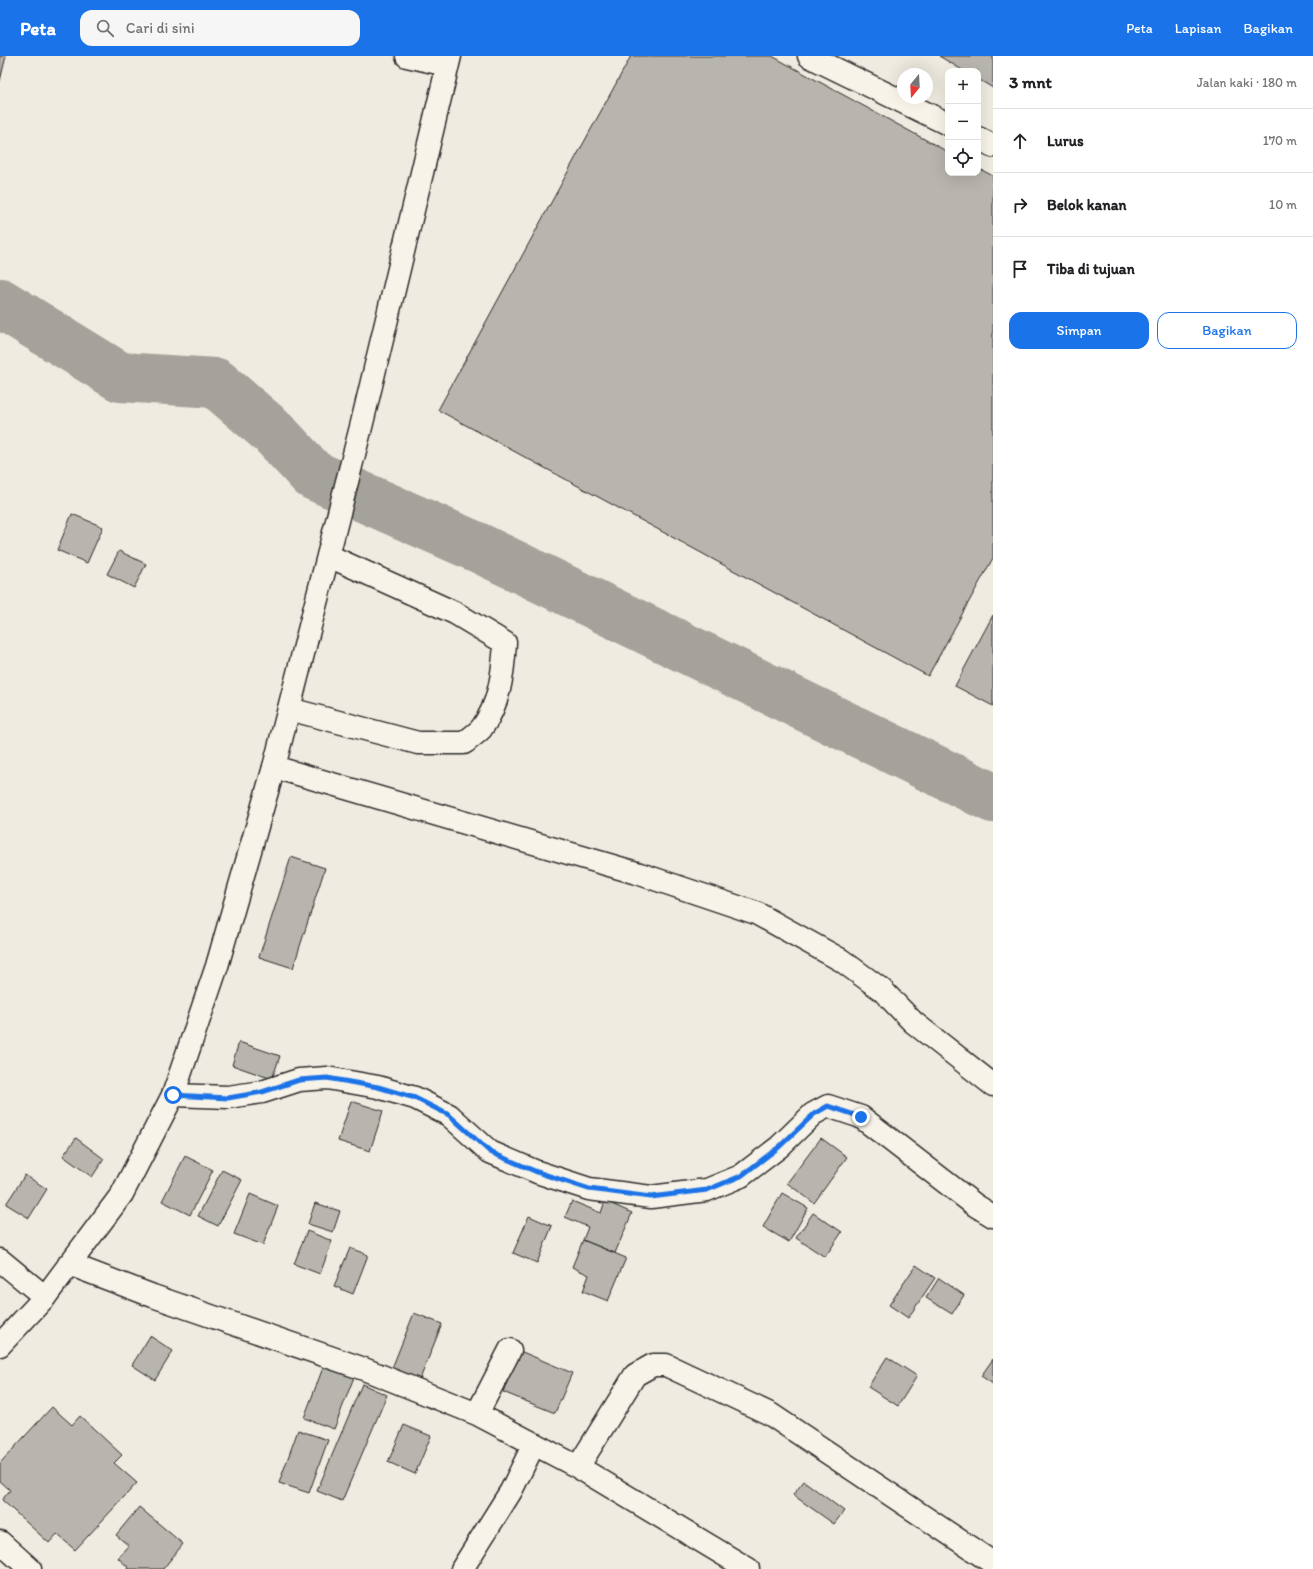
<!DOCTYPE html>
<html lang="id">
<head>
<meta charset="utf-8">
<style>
	body { margin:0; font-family:Itim,sans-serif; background:#f6f6f6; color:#202124 }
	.controls { position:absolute; right:12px; top:12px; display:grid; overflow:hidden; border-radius:8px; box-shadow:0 4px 16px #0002 }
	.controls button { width:36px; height:36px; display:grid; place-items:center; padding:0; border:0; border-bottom:1px solid #e0e0e0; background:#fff; color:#202124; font:20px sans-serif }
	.compass { position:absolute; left:897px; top:12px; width:36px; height:36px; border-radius:50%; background:#fff; box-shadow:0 4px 16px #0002; rotate:198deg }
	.stop { position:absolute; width:12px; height:12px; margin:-9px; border:3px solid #1a73e8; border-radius:50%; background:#fff }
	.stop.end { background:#1a73e8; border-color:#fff; box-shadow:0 1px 4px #0008 }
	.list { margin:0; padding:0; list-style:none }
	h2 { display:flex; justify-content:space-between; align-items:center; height:52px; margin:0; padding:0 16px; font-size:17px }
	h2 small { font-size:13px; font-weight:400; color:#757577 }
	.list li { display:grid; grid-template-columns:26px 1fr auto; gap:12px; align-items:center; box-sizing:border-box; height:64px; padding:0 16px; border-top:1px solid #e0e0e0 }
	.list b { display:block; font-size:15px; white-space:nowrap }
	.list em { font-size:13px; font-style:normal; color:#757577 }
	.actions { display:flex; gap:8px; padding:12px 16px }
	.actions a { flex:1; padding:9px 0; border:1px solid #1a73e8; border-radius:12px; text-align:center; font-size:14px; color:#1a73e8 }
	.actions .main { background:#1a73e8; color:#fff }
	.icon { flex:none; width:22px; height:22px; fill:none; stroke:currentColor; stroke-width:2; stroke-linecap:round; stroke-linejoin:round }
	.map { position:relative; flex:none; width:993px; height:1513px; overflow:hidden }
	header { display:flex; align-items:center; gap:24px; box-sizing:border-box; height:56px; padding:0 20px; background:#1a73e8; color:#fff }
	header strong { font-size:19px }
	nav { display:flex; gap:22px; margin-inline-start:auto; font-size:14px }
	.search { width:280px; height:36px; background:#f6f6f6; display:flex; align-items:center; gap:10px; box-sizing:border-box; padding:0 14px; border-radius:12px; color:#757577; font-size:15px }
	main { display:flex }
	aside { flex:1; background:#fff }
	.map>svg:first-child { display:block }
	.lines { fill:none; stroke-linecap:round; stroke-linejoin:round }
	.river { stroke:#a4a29a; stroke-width:50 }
	.building { fill:#b8b5ae; stroke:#2b2b2b }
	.minor-casing { stroke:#2b2b2b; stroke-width:25 }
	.highway-casing { stroke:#2b2b2b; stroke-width:25 }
	.minor { stroke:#f7f3e8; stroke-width:22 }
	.highway { stroke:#f7f3e8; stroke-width:22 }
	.route { stroke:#1a73e8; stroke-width:5 }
</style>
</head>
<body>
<header>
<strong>Peta</strong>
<div class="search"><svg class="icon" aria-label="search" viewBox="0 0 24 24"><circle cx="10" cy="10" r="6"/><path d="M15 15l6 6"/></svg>Cari di sini</div>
<nav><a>Peta</a><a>Lapisan</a><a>Bagikan</a></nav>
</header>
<main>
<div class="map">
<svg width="993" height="1513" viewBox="0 0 993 1513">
	<rect width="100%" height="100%" fill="#efebe0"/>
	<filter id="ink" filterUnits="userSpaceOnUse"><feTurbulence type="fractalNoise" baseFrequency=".025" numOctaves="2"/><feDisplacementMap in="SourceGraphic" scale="8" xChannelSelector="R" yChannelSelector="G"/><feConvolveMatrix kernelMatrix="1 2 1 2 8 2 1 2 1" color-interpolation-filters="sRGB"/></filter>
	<g filter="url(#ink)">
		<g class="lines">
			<!-- river -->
			<path class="river" d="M0,247L120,321L216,327L273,376L313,419L479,492L993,742"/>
		</g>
		<!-- building -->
		<path class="building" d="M0,0H6L0,25Z
			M631,0H772L948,96V117H978V112L993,120V502L928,620L438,354Z
			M939,0H993V32L978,23V15H964Z
			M72,458L103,471L87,507L57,494Z
			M119,495L146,508L134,532L107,518Z
			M993,559V650L955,630Z
			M291,801L325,812L293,912L259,901Z
			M239,986L280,1000L272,1023L232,1009Z
			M351,1045L383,1055L370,1095L338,1085Z
			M76,1082L104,1103L92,1121L63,1100Z
			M821,1082L847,1101L814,1147L787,1127Z
			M185,1100L213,1114L190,1159L162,1145Z
			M222,1114L242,1124L218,1170L198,1160Z
			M25,1119L47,1133L29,1162L6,1148Z
			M782,1137L808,1152L789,1186L763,1171Z
			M250,1138L278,1150L263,1189L234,1178Z
			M572,1145L601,1157L605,1145L632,1157L615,1197L583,1184L588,1171L565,1161Z
			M315,1147L340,1155L333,1176L308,1168Z
			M813,1157L842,1176L825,1201L796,1182Z
			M529,1160L552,1170L537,1207L513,1197Z
			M307,1175L332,1185L320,1218L294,1208Z
			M583,1184L626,1202L608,1245L583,1235L589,1219L572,1211Z
			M350,1192L368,1199L353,1238L334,1230Z
			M916,1209L935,1222L908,1262L889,1249Z
			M939,1222L964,1239L952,1258L926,1242Z
			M414,1257L442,1268L418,1328L390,1317Z
			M150,1280L173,1295L155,1324L132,1309Z
			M520,1295L572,1317L555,1357L503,1336Z
			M887,1301L917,1320L898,1350L868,1331Z
			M993,1303V1328L981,1320Z
			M324,1309L354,1321L334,1373L304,1362Z
			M362,1328L387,1339L342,1445L317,1435Z
			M52,1351L72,1369L80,1360L122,1399L114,1407L137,1427L75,1494L57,1478L49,1487L2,1444L10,1434L0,1425V1407Z
			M404,1369L431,1380L415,1418L388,1406Z
			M298,1374L328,1384L309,1437L279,1427Z
			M804,1425L844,1455L834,1468L793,1439Z
			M139,1451L183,1488L163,1513H127L128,1511L118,1502L129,1490L116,1479Z"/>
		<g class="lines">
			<defs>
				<path id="minor" d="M407,0L447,9
					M809,0L948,68
					M978,82L993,90
					M289,653L418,687H464C469,683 476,678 481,673C500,648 503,617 505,587L455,557L329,500
					M274,711L640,818L756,857L841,904L882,934L913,966L993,1029
					M173,1039L228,1041L262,1036L299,1024L327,1022L378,1031L415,1042L449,1059L490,1096L537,1116L589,1133L651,1141L707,1134L741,1120L779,1091L813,1058L828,1050L861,1061L975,1149L993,1160
					M0,1204L45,1241
					M69,1208L153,1240L364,1313L477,1358L578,1411L748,1513
					M477,1358L510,1294
					M578,1411L635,1319L653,1309H666L770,1358L993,1507
					M0,1486L30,1513
					M462,1513L511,1435L534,1388"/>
				<path id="highway" d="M0,1289L45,1241L122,1138L173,1039L217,910L274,711L362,367L450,0"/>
			</defs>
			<!-- minor casing -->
			<use href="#minor" class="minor-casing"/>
			<!-- highway casing -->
			<use href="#highway" class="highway-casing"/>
			<!-- minor -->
			<use href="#minor" class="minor"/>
			<!-- highway -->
			<use href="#highway" class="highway"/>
		</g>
	</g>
	<g class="lines" filter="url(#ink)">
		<!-- route -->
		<path class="route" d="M173,1039L228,1042L262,1036L299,1024L327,1022L378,1031L415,1042L449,1059L490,1096L537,1116L589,1133L651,1141L707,1134L741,1120L779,1091L814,1058L828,1050L861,1061"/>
	</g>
</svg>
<div class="controls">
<button>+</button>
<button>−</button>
<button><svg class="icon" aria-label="locate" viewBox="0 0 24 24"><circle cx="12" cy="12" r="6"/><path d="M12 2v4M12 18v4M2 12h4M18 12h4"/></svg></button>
</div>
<svg class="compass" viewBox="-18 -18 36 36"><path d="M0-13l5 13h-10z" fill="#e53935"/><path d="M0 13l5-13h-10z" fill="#757577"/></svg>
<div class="stop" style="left:173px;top:1039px"></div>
<div class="stop end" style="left:861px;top:1061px"></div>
</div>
<aside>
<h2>3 mnt<small>Jalan kaki · 180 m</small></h2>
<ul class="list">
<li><svg class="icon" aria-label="ahead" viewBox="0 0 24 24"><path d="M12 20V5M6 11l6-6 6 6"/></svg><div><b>Lurus</b></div><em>170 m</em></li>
<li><svg class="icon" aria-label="right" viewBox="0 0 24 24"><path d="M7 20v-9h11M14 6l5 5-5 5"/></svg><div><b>Belok kanan</b></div><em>10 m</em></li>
<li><svg class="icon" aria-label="arrive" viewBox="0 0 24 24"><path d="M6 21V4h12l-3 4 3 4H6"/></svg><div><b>Tiba di tujuan</b></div></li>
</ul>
<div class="actions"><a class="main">Simpan</a><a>Bagikan</a></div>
</aside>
</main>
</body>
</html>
